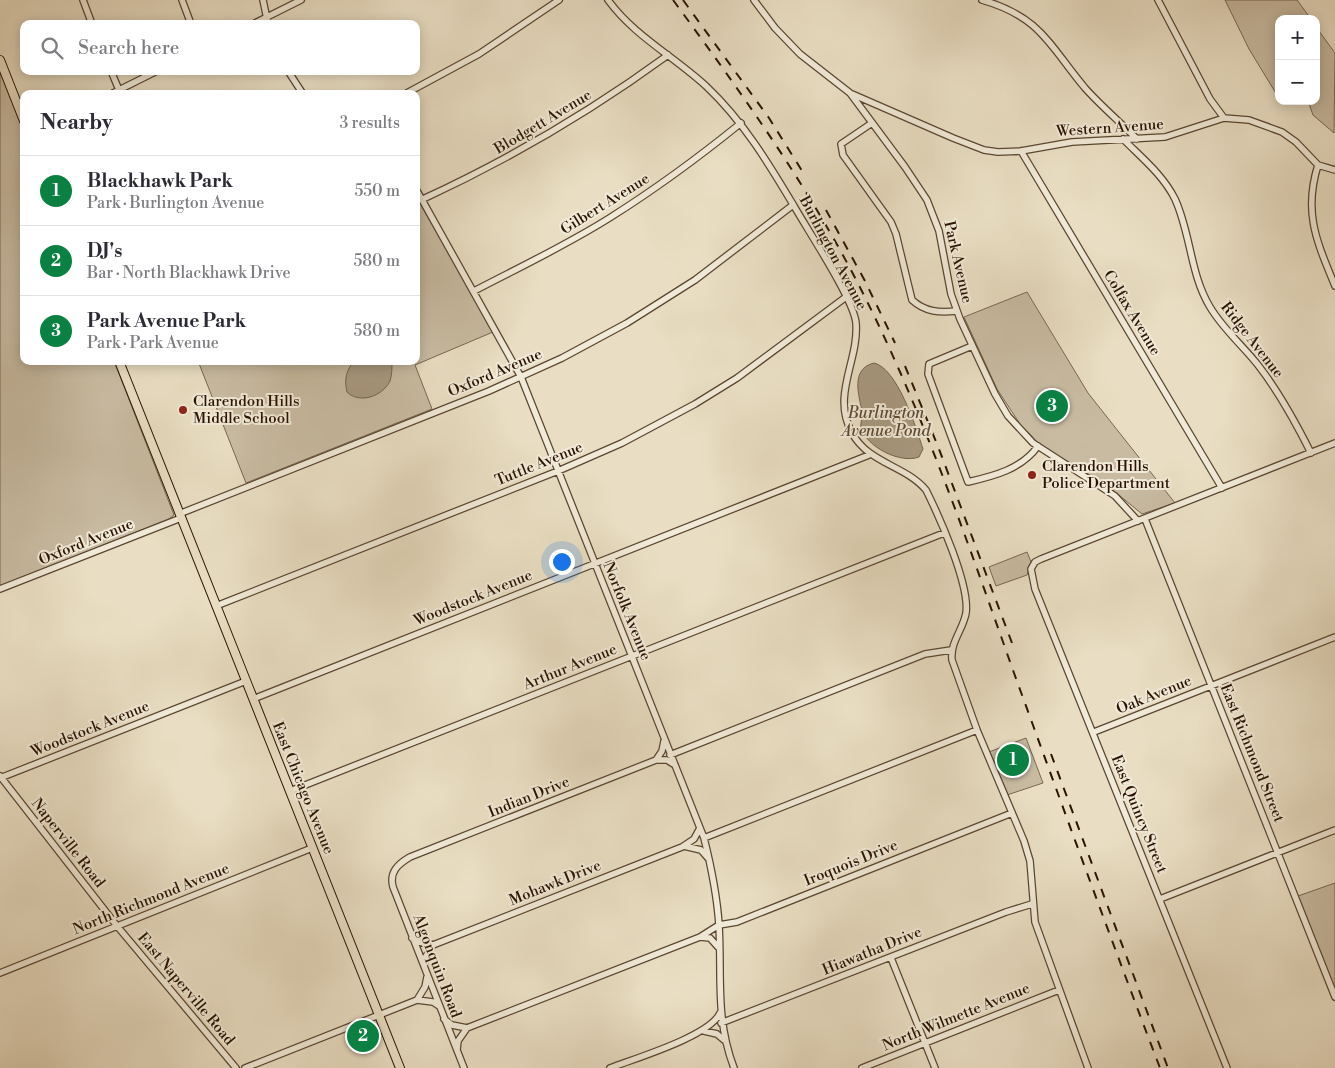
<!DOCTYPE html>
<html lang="en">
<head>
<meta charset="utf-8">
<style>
	body { margin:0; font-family:"Libre Bodoni",serif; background:#f7f7f7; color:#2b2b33 }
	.controls { position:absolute; right:15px; top:15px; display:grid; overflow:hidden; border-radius:10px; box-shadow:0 2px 12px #0003 }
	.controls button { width:45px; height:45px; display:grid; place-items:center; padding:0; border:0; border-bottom:1px solid #e1e1e2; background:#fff; color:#2b2b33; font:25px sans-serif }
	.you { position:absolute; left:561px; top:561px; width:18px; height:18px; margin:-12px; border:4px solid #fff; border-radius:50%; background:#1a73e8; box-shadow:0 0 0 8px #1a73e833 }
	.badge { display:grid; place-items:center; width:32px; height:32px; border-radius:50%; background:#0b8043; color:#fff; font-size:16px; font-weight:700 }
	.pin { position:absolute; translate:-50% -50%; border:2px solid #fff; box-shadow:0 1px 5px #0006 }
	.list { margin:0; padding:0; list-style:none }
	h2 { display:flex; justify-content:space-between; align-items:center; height:65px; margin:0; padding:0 20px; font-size:21px }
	h2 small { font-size:16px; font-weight:400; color:#7c7c81 }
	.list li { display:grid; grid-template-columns:32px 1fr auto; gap:15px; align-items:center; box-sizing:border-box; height:70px; padding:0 20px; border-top:1px solid #e1e1e2 }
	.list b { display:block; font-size:19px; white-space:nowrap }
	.list p { margin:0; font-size:16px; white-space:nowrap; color:#7c7c81 }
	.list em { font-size:16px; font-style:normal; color:#7c7c81 }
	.icon { flex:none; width:28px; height:28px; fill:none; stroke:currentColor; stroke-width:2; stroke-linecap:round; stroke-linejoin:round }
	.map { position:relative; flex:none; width:1335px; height:1068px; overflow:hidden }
	.search { position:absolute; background:#fff; box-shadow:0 2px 12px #0003; left:20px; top:20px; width:400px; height:55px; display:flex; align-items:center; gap:12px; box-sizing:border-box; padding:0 18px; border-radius:10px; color:#7c7c81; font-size:19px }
	.panel { position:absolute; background:#fff; box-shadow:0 2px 12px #0003; left:20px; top:90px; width:400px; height:275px; border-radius:10px }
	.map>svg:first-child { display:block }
	.green { fill:#c8bba2; stroke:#786751 }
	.water { fill:#a89981; stroke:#75634d }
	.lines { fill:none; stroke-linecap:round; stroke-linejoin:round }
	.minor-casing { stroke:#594631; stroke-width:8 }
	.major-casing { stroke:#291300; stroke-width:10 }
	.minor { stroke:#f1ead8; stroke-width:5.5 }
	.major { stroke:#e9dec3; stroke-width:8 }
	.rail { stroke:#291300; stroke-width:2; stroke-dasharray:9 9; stroke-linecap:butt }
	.poi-dot { fill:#8f2418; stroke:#f1ead8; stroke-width:2 }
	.labels { text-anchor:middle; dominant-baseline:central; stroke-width:4; stroke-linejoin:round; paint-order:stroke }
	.street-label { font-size:15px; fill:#291300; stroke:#f1ead8 }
	.poi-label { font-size:15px; fill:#291300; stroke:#f1ead8; text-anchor:start }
	.water-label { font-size:16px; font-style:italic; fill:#5c4934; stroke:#f1ead8 }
</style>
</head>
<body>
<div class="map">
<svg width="1335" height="1068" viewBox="0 0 1335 1068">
	<rect width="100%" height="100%" fill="#e9dec3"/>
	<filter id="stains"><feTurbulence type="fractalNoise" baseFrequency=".004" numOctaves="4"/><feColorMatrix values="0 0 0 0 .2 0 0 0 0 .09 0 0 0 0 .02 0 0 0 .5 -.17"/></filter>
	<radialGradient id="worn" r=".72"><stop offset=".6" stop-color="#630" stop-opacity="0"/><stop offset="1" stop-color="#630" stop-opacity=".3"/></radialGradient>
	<!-- green -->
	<path class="green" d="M1225,0H1297L1311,19H1279V94L1277,95L1249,49Z
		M1316,27L1335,53L1334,133L1313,115L1308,101H1316Z
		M0,71L24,131V361H114L174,515L169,519L0,586Z
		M416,196L493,332L415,365L432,409L246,483L198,361H416Z
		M1027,292L1088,393L1175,503L1142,514L1108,486L1040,445L1020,424L997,389L964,317Z
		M1027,552L1031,562L1027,575L996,586L989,567Z
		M1026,738L1043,783L1007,795L989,752Z
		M1335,883V990L1298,896Z"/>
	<!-- water -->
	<path class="water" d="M354,361H392C392,368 392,375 390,381C382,397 359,404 347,392C344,379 346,371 354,361Z
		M874,363C897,368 916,427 923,449L919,457C900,464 867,447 861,428C860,422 863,418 862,412C859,395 850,369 874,363Z"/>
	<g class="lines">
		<defs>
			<path id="minor" d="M83,0L92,24
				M182,0L191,24
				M263,0L268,24
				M608,0C634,36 675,57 707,87C743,121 769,164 794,206C807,229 854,300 856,323C859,361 831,395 852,433C869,464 905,465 926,490C939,516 970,585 966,613C963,630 950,642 952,660L977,730L1024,841L1030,861L1035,922L1088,1068
				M754,0L775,28L800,54L850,93L905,167L927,200L939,231L951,294L960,319L995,394L1008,416L1033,443L1115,496L1138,521
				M982,0C1041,17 1049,45 1085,88C1101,106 1120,122 1137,139
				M1158,0L1210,99L1224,118
				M253,24L301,0
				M111,71L119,90
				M288,71L303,94
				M111,94L157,71
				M405,94L479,54L559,0
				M852,94L953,138L984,150L998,152L1021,151L1072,142L1165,137L1224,118L1249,120L1282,132L1296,142L1318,165L1335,170
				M872,123L841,144L843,155L891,222L896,234L912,300C925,312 940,313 956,311
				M1123,139C1142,158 1163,175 1175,199C1191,234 1190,274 1210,307C1223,329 1243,346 1258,365C1279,392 1296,423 1311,453
				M1021,151L1222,488
				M1318,165C1303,213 1317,242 1335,286
				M416,189L521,377L704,838C711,866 717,895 719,925C722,976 715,1018 734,1068
				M423,199C510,159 590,112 668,55
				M474,291C520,267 567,245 611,217C657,188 699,157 741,123
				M972,346L929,364L928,374L968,482C994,476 1022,469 1038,446
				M179,514L489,391L562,358L627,323L695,280L793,205
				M1145,519L1335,997
				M0,589L181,518
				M216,606L558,471L622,443L695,404L737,378L846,297
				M253,699L869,455
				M1094,732L1335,637
				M670,755L925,654L951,650
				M656,760H667L675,765
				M0,776L117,926L236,1068
				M0,778L246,681
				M290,791L944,533
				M704,838L977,730
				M684,846L701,850L708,858
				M1160,899L1335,830
				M700,937L710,938L718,947
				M412,938L419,942L433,945L682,847L694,839L700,828
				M891,958L935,1068
				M424,966L425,958L433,945
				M0,973L312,848
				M417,1000L425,987L427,977
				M444,1019L452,1025L467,1028L700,937L719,925L737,922L1012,813
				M721,1023L1006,912L1032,904
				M704,1031L717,1034L724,1040
				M457,1050L458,1041L467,1028
				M245,1068L417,1000L433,1002L439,1006
				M464,1068L393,887C389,872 398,864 410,857L656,760L662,751L664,741
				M610,1068C636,1058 710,1036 720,1013
				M862,1068L1059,990
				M1227,1068L1035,589L1031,569L1035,562L1041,559L1335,443"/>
			<path id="major" d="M0,60L24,121
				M119,361L400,1068"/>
		</defs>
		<!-- minor casing -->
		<use href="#minor" class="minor-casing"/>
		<!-- major casing -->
		<use href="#major" class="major-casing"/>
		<!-- minor -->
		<use href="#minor" class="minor"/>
		<!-- major -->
		<use href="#major" class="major"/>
		<!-- rail -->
		<path class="rail" d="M673,0C738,88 801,176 852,272C919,399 966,538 1014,673C1062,805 1110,937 1160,1068
			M683,0L769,118L804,174
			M826,210L865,281L895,343
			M905,366L939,449L1012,643
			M1051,754L1168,1068"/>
	</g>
	<!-- markers -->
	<g class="poi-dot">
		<circle cx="183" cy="410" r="5"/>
		<circle cx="1032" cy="475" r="5"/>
	</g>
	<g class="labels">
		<!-- street labels -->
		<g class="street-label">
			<text transform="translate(543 122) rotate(-31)">Blodgett Avenue</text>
			<text transform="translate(1110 128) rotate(-4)">Western Avenue</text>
			<text transform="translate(605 204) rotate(-32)">Gilbert Avenue</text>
			<text transform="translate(833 253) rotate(62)">Burlington Avenue</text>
			<text transform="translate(958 262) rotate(77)">Park Avenue</text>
			<text transform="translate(1132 313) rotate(59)">Colfax Avenue</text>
			<text transform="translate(1252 340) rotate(52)">Ridge Avenue</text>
			<text transform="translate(495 373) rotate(-23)">Oxford Avenue</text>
			<text transform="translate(539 464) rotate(-22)">Tuttle Avenue</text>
			<text transform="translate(86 542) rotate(-22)">Oxford Avenue</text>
			<text transform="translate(473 598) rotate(-22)">Woodstock Avenue</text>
			<text transform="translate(627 611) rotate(68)">Norfolk Avenue</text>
			<text transform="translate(570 667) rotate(-22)">Arthur Avenue</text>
			<text transform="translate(1154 695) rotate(-22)">Oak Avenue</text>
			<text transform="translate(90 729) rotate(-22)">Woodstock Avenue</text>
			<text transform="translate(1252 753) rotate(68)">East Richmond Street</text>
			<text transform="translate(303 788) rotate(68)">East Chicago Avenue</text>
			<text transform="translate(529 797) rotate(-22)">Indian Drive</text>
			<text transform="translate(1139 814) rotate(68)">East Quincy Street</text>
			<text transform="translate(68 843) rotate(52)">Naperville Road</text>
			<text transform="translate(851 863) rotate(-22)">Iroquois Drive</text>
			<text transform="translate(555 883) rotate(-22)">Mohawk Drive</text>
			<text transform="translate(151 899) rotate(-22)">North Richmond Avenue</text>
			<text transform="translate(872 951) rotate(-22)">Hiawatha Drive</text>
			<text transform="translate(437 966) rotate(69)">Algonquin Road</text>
			<text transform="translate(186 989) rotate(50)">East Naperville Road</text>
			<text transform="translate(956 1017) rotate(-22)">North Wilmette Avenue</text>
		</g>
		<!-- poi labels -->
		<g class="poi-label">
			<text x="193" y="401">Clarendon Hills<tspan x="193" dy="17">Middle School</tspan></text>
			<text x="1042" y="466">Clarendon Hills<tspan x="1042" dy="17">Police Department</tspan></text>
		</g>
		<!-- water labels -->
		<g class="water-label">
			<text x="886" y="413">Burlington<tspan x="886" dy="18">Avenue Pond</tspan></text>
		</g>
	</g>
	<rect width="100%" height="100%" filter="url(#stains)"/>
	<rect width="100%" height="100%" fill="url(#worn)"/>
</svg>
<div class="controls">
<button>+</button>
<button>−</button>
</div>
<div class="you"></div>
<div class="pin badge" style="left:1013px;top:760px">1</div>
<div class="pin badge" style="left:363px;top:1036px">2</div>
<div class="pin badge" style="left:1052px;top:406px">3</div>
<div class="search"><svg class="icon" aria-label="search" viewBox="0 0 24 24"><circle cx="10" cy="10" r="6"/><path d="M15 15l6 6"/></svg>Search here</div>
<section class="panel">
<h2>Nearby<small>3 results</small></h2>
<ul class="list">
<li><span class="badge">1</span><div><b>Blackhawk Park</b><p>Park · Burlington Avenue</p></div><em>550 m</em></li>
<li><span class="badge">2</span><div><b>DJ's</b><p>Bar · North Blackhawk Drive</p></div><em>580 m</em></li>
<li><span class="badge">3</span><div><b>Park Avenue Park</b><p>Park · Park Avenue</p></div><em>580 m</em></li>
</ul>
</section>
</div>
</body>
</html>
